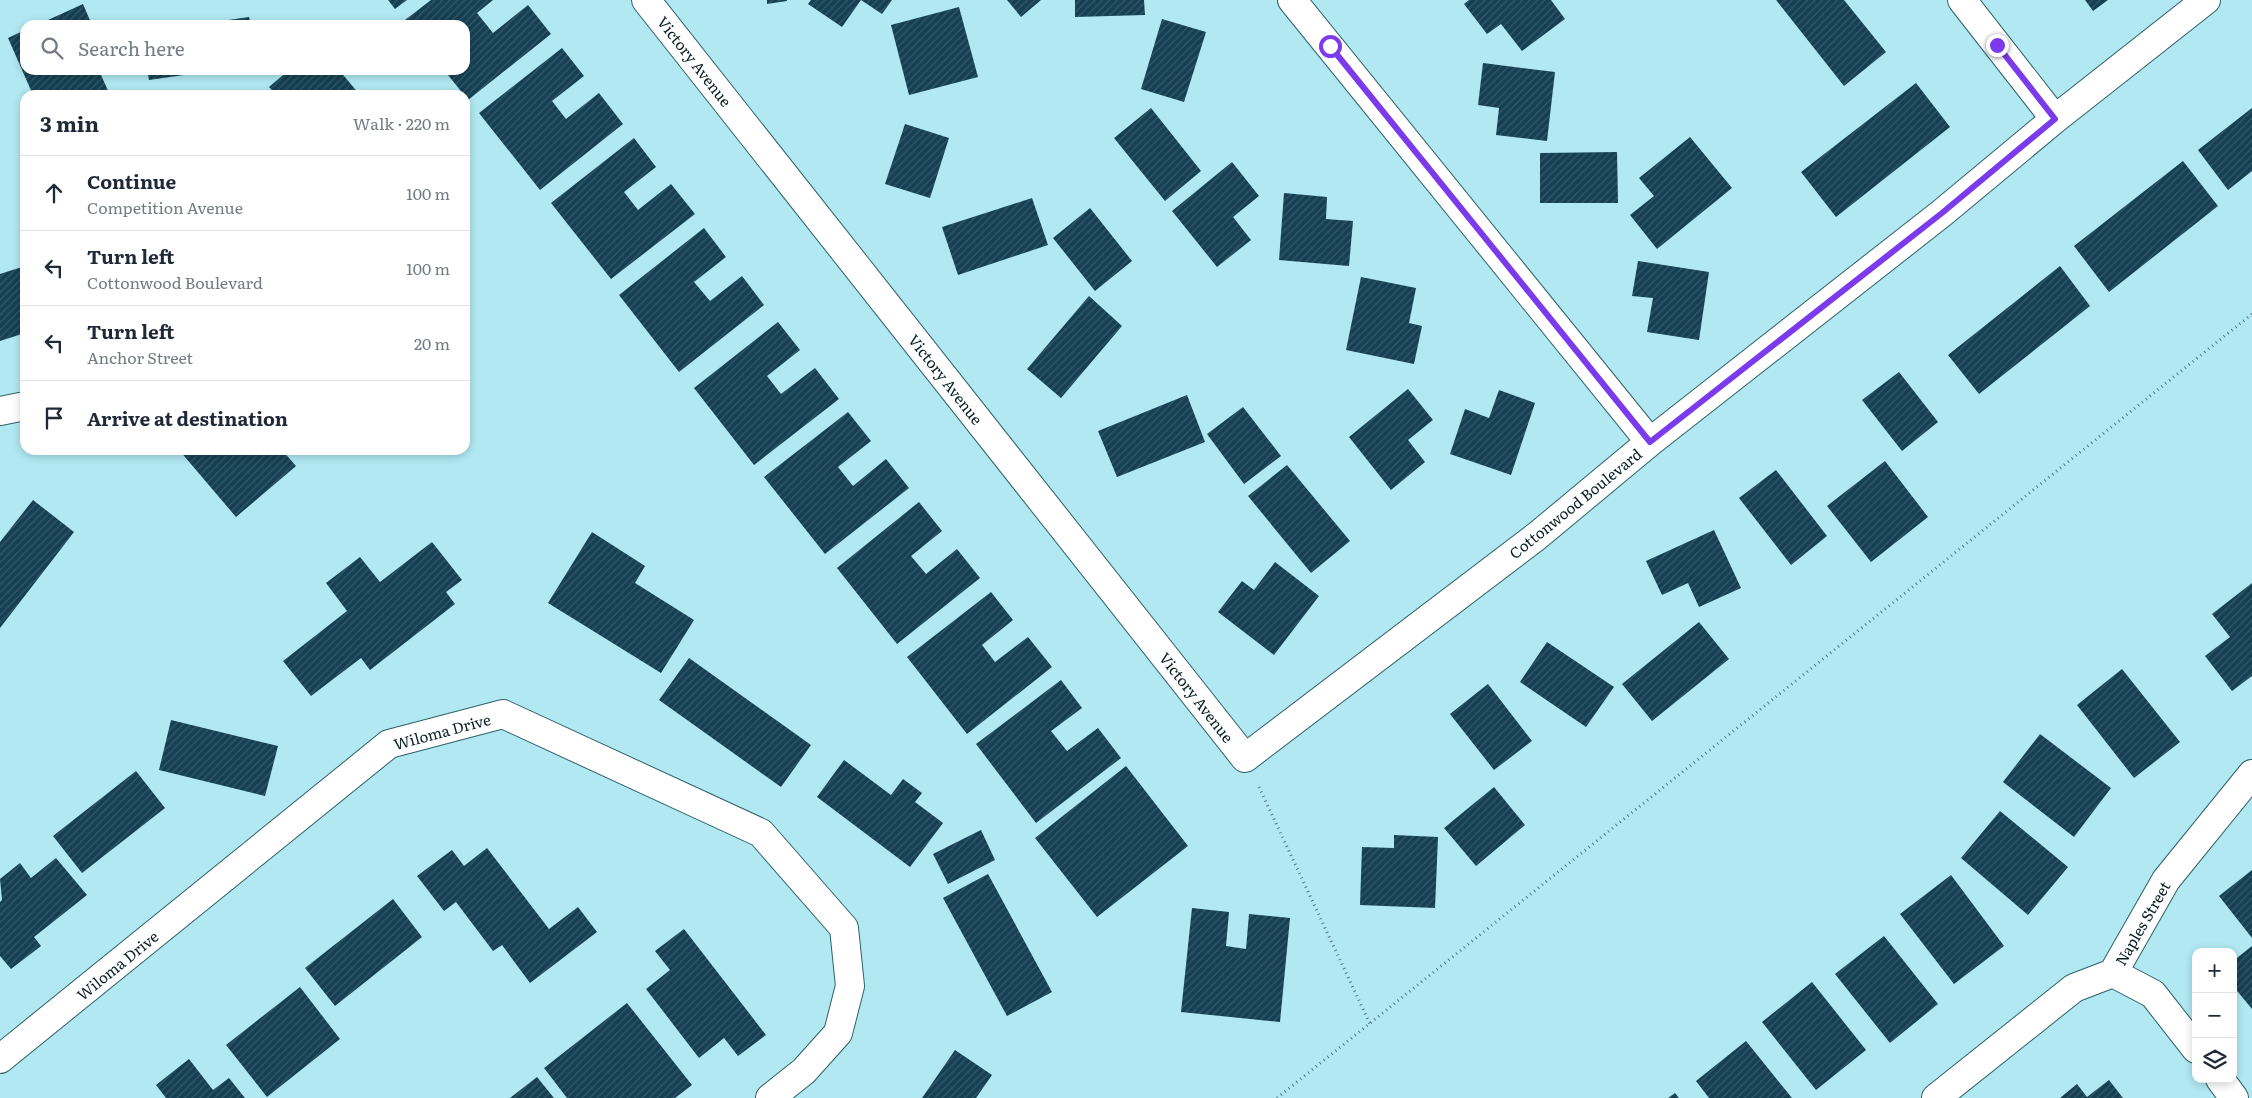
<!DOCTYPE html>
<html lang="en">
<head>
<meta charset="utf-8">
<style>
	body { margin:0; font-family:Literata,serif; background:#f6f6f7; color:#1f2937 }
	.controls { position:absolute; right:15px; bottom:15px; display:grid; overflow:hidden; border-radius:10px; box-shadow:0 2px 8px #0003 }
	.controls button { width:45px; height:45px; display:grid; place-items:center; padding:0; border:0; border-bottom:1px solid #e0e1e3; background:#fff; color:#1f2937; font:25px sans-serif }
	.stop { position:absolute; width:15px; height:15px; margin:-11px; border:4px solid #7c3aed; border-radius:50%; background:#fff }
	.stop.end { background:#7c3aed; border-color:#fff; box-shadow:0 1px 5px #0008 }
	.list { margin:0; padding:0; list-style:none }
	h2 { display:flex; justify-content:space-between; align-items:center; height:65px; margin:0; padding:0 20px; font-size:21px }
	h2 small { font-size:16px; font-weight:400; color:#747a83 }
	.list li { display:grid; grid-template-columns:32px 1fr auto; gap:15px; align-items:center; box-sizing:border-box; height:75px; padding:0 20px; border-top:1px solid #e0e1e3 }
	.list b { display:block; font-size:19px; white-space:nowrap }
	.list p { margin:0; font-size:16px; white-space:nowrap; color:#747a83 }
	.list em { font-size:16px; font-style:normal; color:#747a83 }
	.icon { flex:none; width:28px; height:28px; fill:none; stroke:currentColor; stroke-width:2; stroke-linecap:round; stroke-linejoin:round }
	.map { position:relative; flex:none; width:2252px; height:1098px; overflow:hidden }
	.search { position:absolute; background:#fff; box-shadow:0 2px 8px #0003; left:20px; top:20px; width:450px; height:55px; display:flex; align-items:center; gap:12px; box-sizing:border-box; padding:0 18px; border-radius:15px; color:#747a83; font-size:19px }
	.panel { position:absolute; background:#fff; box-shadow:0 2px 8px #0003; left:20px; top:90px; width:450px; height:365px; border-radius:15px }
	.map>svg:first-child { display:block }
	.building { fill:url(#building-hatch) }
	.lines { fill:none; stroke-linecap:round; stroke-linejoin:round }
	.minor-casing { stroke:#2d616a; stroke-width:30 }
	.path { stroke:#557a81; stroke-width:3; stroke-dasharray:1 4; stroke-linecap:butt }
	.minor { stroke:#fff; stroke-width:28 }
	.route { stroke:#7c3aed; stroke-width:6 }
	.labels { text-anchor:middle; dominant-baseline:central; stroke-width:5; stroke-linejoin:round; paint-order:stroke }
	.street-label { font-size:15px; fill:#081e22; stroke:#fefefe }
</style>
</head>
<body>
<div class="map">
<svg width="2252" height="1098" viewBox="0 0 2252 1098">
	<defs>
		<pattern id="building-hatch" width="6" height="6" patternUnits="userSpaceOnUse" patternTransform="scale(1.25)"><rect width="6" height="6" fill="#154053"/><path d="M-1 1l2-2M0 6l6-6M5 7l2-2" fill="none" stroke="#355968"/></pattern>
	</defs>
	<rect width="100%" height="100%" fill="#b1e8f2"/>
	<!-- building -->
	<path class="building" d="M388,0H407L395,9Z
		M431,0H493L477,13L493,33L528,5L551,34L468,100L444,70H465V25H409L405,20Z
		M767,0H787V1L767,4Z
		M811,0H861L842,27L808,4Z
		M861,0H892L882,14Z
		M1007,0H1041L1021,17Z
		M1075,0H1144L1145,15L1075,17Z
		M1469,0H1551L1565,19L1522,51L1501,24L1487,34L1464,4Z
		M1776,0H1844L1886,52L1844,86Z
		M2085,0H2108L2093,11Z
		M83,4L92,25H37Z
		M959,7L978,77L909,95L891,25Z
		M249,17L251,25H201V24Z
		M1162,19L1206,32L1184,102L1141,89Z
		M25,30V70H111L101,75L110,95H33L8,38Z
		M562,48L584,76L552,101L566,119L599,93L623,124L540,190L479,113Z
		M1483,63L1555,72L1547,141L1496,135L1499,108L1478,105Z
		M147,70H212V71L149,80Z
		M289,70H339L360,95H276L269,87Z
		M1916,83L1950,127L1836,217L1801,172Z
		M1151,108L1201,171L1165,201L1114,138Z
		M2252,108V171L2228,190L2198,150Z
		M905,124L949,138L930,198L885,184Z
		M1690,137L1732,188L1657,249L1630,215L1654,196L1639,178Z
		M634,138L656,167L624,192L638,210L671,184L695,214L611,279L551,203Z
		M1617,152L1618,203H1540V153Z
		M2183,161L2218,206L2109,292L2074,246Z
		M1232,162L1259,196L1233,217L1251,240L1217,267L1172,211Z
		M1284,193L1327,197L1326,219L1353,221L1349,266L1279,260Z
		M1032,198L1048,245L958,275L942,227Z
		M1090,208L1132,261L1095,291L1053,238Z
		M704,228L726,257L694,282L710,301L742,276L764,305L679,372L619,295Z
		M1638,261L1709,272L1699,340L1647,332L1653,298L1632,296Z
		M25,266V333L0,341V274Z
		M2060,266L2090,306L1979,394L1948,355Z
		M1361,277L1416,288L1409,323L1422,326L1414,364L1346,350Z
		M1089,296L1122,326L1061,398L1027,369Z
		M778,322L800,350L767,376L781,394L815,368L839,399L754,465L694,388Z
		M1899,372L1938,422L1902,451L1862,400Z
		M1408,389L1433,420L1408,440L1425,462L1391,490L1349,437Z
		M1499,390L1535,403L1511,475L1450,454L1465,409L1489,418Z
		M1187,395L1205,442L1117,477L1098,431Z
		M1243,407L1281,456L1244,484L1207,434Z
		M848,412L871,441L838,467L853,486L886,459L909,488L825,554L764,477Z
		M179,450H282L296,466L236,517Z
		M1885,461L1928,517L1871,562L1827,506Z
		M1287,465L1350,541L1311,573L1248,496Z
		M1776,470L1827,536L1791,565L1739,498Z
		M33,500L74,532L0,628V542Z
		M919,502L942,531L911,556L926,574L957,549L980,578L897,644L837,568Z
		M1714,530L1741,588L1699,607L1688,583L1662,595L1646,561Z
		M592,532L645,566L635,583L694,620L661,673L548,603Z
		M432,542L462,580L446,592L455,604L370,670L361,658L311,696L283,661L347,611L326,583L360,557L380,582Z
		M1275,562L1319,596L1274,655L1218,612L1242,581L1254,590Z
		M2252,583V676L2232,691L2205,656L2230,637L2212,614Z
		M991,592L1013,620L982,645L995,662L1028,637L1052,667L967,734L907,657Z
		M1699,622L1729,659L1652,721L1622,684Z
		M1547,642L1614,687L1586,727L1520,682Z
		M689,658L811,745L781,787L659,700Z
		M2122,669L2180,742L2134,778L2077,705Z
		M1061,680L1082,708L1051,731L1067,751L1098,728L1121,758L1036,823L976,744Z
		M1488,684L1532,741L1494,770L1450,714Z
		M171,720L278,746L265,796L159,770Z
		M2040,734L2111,788L2074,837L2003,782Z
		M844,760L891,795L903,779L922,793L915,802L943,823L910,867L817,797Z
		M1126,766L1188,846L1097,917L1035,838Z
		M136,771L165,808L82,873L53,836Z
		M1494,787L1525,825L1476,866L1444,828Z
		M2000,811L2068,867L2028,915L1961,858Z
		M981,830L995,860L948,884L933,854Z
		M1394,835L1438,837L1435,908L1360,905L1362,847L1394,848Z
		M487,848L549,929L578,907L597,932L530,983L502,945L493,951L456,902L444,911L417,876L452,850L464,866Z
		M56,858L87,895L34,937L41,946L11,969L0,956V902L2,900L0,879L20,863L31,878Z
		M2252,870V938L2219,896Z
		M988,874L1052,992L1007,1016L943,898Z
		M1951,875L2004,946L1954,984L1900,914Z
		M393,899L422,937L335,1006L305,968Z
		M1192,908L1229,912L1226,946L1246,949L1249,914L1290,918L1280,1022L1181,1012Z
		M684,929L766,1035L738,1056L724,1038L699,1058L646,989L670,970L655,951Z
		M1884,936L1938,1004L1890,1043L1835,974Z
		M2252,946V1009L2233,986V961Z
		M1812,982L1866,1050L1816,1090L1762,1022Z
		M300,987L340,1039L267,1097L226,1045Z
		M627,1003L692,1085L675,1098H567L544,1068Z
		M1746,1041L1792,1098H1709L1696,1081Z
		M955,1050L992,1075L976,1098H922Z
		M189,1059L213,1090L229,1078L245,1098H166L156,1085Z
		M537,1077L554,1098H510Z
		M2109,1080L2123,1098H2060L2077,1084L2087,1097Z
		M1675,1093L1679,1098H1668Z"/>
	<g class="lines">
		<defs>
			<path id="minor" d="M646,0L1245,758L1537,536L1650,442L1942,213L2055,119L2206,0
				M1292,0L1650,442
				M1962,0L2055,119
				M0,411L25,406
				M2113,973L2153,994L2196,1049
				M0,1059L389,744L503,714L761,833L844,928L850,986L838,1033L804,1071L770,1098
				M2220,1079L2234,1098
				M1936,1098L2074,988L2113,973L2166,880L2252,774"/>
		</defs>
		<!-- minor casing -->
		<use href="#minor" class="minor-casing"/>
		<!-- path -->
		<path class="path" d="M1259,787L1370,1024
			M1277,1098L2252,314"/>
		<!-- minor -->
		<use href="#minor" class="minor"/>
	</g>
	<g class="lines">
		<!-- route -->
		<path class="route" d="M1330,46L1650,442L1942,213L2055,119L1997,45"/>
	</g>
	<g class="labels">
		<!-- street labels -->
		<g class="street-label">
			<text transform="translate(695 61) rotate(52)">Victory Avenue</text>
			<text transform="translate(946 379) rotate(52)">Victory Avenue</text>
			<text transform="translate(1575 503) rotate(-39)">Cottonwood Boulevard</text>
			<text transform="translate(1197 697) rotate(52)">Victory Avenue</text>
			<text transform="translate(442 731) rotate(-15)">Wiloma Drive</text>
			<text transform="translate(2142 923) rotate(-60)">Naples Street</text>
			<text transform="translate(117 965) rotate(-39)">Wiloma Drive</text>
		</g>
	</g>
</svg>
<div class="controls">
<button>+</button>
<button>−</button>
<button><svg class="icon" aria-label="layers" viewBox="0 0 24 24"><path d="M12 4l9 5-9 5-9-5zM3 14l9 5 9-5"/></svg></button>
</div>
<div class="stop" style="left:1330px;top:46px"></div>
<div class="stop end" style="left:1997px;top:45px"></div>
<div class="search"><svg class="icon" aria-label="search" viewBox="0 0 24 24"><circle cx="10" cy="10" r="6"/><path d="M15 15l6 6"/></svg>Search here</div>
<section class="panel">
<h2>3 min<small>Walk · 220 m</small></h2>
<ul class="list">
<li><svg class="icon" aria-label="ahead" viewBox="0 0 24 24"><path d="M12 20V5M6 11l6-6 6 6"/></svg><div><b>Continue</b><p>Competition Avenue</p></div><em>100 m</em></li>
<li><svg class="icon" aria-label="left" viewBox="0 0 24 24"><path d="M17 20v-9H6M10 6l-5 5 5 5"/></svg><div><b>Turn left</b><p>Cottonwood Boulevard</p></div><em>100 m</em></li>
<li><svg class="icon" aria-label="left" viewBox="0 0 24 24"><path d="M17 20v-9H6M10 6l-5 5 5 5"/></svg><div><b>Turn left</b><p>Anchor Street</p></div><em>20 m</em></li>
<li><svg class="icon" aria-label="arrive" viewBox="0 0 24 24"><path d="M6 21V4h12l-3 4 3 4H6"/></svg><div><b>Arrive at destination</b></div></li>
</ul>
</section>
</div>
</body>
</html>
